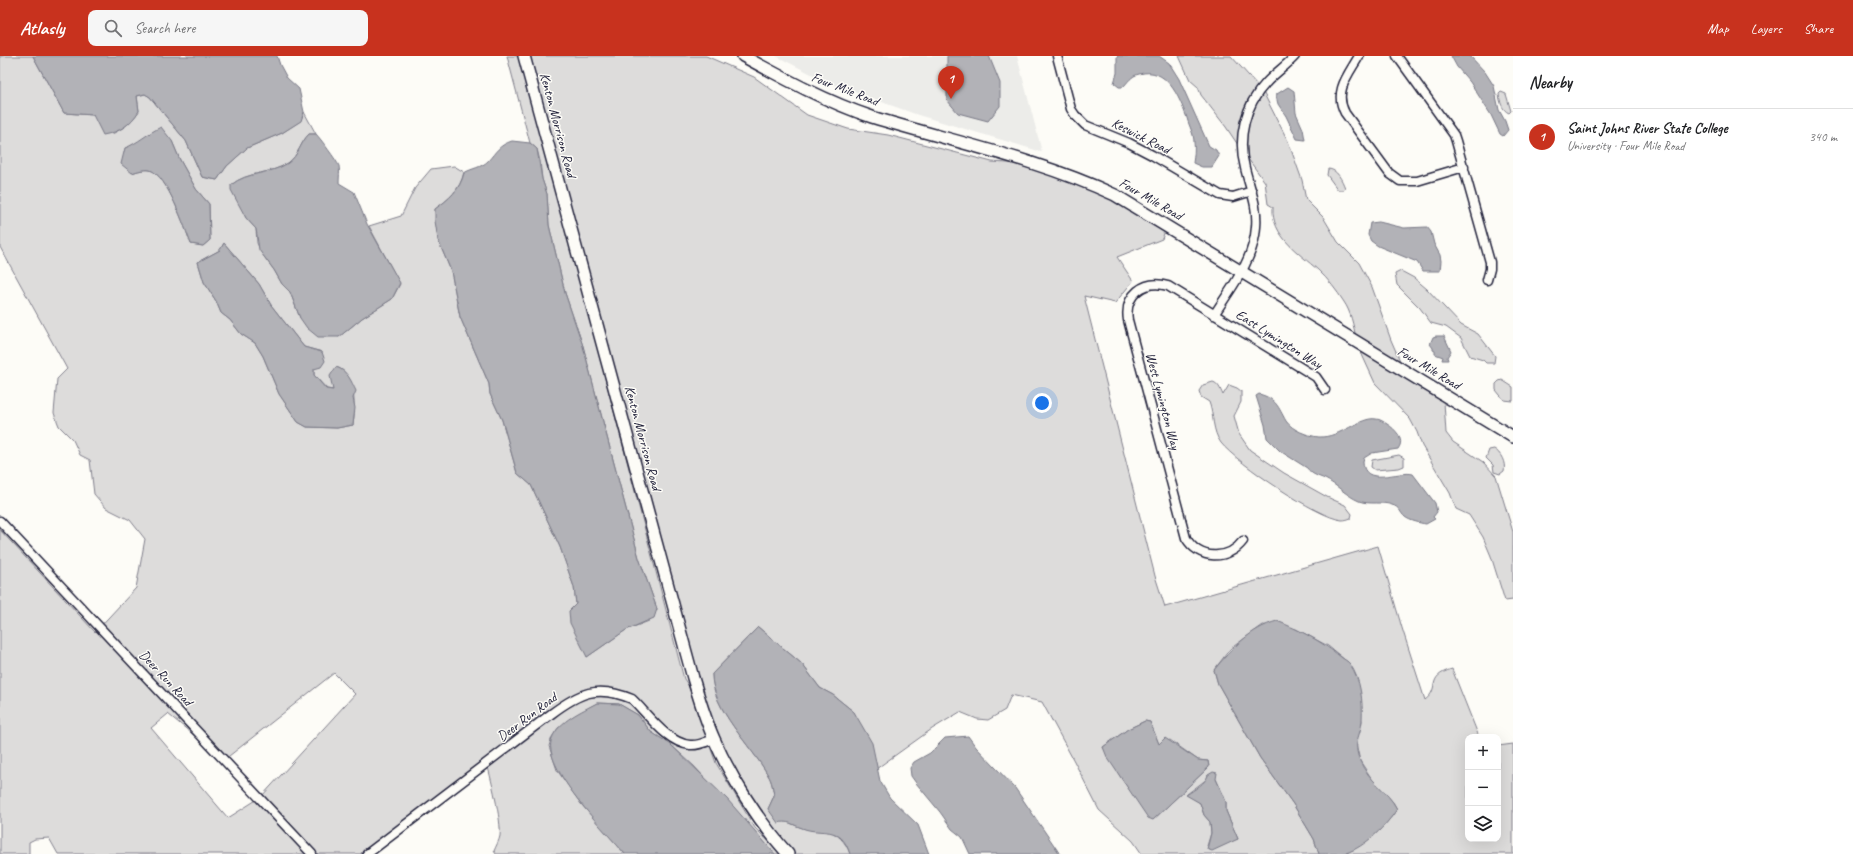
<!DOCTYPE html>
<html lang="en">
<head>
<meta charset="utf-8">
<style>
	body { margin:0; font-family:Caveat,sans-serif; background:#f6f6f6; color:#202124 }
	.controls { position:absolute; right:12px; bottom:12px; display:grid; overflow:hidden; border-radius:8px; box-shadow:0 4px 16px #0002 }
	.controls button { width:36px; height:36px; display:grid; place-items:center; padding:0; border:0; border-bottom:1px solid #e0e0e0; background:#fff; color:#202124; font:20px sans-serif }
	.you { position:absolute; left:1042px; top:347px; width:14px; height:14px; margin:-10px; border:3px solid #fff; border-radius:50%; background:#1a73e8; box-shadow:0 0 0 6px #1a73e833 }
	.badge { display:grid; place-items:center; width:26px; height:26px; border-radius:50%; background:#c8321e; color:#fff; font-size:13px; font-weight:700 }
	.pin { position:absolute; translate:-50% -33px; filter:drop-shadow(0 1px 2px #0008) }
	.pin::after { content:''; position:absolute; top:21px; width:14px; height:12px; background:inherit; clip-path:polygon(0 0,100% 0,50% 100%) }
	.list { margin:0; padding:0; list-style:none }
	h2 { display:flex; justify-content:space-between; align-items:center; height:52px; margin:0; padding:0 16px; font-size:17px }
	h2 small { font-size:13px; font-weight:400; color:#757577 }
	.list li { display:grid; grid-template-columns:26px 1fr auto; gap:12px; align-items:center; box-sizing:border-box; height:56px; padding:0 16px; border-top:1px solid #e0e0e0 }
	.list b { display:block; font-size:15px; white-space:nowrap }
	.list p { margin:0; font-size:13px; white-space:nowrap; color:#757577 }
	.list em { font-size:13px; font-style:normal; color:#757577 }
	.icon { flex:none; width:22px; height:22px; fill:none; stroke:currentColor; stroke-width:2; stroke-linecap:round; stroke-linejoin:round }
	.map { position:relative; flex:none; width:1513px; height:798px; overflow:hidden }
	header { display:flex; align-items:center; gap:24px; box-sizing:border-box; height:56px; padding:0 20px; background:#c8321e; color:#fff }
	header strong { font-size:19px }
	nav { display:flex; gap:22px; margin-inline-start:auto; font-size:14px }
	.search { width:280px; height:36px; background:#f6f6f6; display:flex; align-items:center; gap:10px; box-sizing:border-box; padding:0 14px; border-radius:8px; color:#757577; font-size:15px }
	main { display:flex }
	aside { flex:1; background:#fff }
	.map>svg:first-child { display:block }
	.built { fill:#ecece9 }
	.green { fill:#dddcdb; stroke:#807f8b; fill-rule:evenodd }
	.water { fill:#b2b2b7; stroke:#787885 }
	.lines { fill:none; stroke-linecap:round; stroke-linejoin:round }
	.minor-casing { stroke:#22223b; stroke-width:11 }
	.major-casing { stroke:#22223b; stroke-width:14 }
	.minor { stroke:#fdfcf7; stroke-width:8 }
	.major { stroke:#fdfcf7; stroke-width:11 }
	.labels { text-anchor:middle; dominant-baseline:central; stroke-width:3; stroke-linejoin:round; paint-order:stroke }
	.street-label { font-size:14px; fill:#22223b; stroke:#fdfcf7 }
</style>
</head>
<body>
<header>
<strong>Atlasly</strong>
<div class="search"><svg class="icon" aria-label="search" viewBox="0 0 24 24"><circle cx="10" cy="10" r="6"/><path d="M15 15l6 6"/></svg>Search here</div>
<nav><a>Map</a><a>Layers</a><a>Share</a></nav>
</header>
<main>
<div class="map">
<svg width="1513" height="798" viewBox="0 0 1513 798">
	<rect width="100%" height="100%" fill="#fdfcf7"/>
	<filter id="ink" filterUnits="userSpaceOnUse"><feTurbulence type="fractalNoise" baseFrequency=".025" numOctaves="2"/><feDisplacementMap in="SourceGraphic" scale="8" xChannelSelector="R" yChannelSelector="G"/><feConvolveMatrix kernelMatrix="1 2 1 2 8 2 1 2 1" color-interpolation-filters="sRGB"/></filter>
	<g filter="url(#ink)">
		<!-- built -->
		<path class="built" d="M776,0H1017L1042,96L918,59L829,27Z"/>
		<!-- green -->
		<path class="green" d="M0,0H33L64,57L93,59L112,78C124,72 131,67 139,55L137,40L145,38L150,41L186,85L202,121L217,124L227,110L247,92L282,77L300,65L304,56L316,78H309C300,87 299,99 288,107C270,119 248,115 231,129L246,162L256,173L257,187L262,198L274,214L282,228L290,236L300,262L339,281L362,262L392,243L400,228L369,170L401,160L415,132L431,113L454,110L464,116C460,134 449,143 435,153L438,184L451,215L460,261L489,328L490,338L502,364L517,417L531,429L560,491L574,531L576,548L587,601L626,574L649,565L657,553L639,502L583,290L565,237L549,169L547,138L542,123L540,105L537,93L530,87L507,0H521L684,623L688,629L716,707L755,772L782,798H775L694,710L670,688L651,676L638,659L619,648L597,647L574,660L558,672L552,681L549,690L557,714L581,748L625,798H496L494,795C496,790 499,785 500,780C502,765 490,719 486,703L360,798H58L49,782L35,783L29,786V798H0V474L95,576L136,532L145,483L130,464L106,452L94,438L90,404L80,399L73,384L59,370L54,357L57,323L67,313L0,191ZM172,85L180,104L196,133L209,148L210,184L203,190L191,188C185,172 167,119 150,114C145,113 137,115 132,117L125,92L134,89ZM224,187L259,228L271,249L304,291L322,296L314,313V319L327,333L334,334L336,311C357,317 355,352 353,369L337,372L307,371L298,366L279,338L263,300L255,287L241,278L230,264L221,257L216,245L204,226L198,206L220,194ZM334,617L355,638L261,741L228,762L151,672L168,658L224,704Z
			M527,0H706L754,21L807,59L848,73L888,79L992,106L1023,108L1093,132L1166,172L1162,183L1117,201L1133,225L1115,247L1084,240L1155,520L1165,551L1378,490L1402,572L1425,644C1441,632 1425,621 1452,613L1479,681H1468V783H1498V690L1513,688V798H1345C1366,787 1385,772 1397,753L1393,746L1374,726L1360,705L1356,687L1362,665L1350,608L1328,590L1296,573L1263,569L1230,593L1214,614L1218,628L1260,702L1293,748L1314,783L1319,798H1142L1133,785L1099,754L1074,705L1042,646L1011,639L1005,654L988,664L977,663L960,656L932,673L876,713L854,656L833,639L820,632L802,608L758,571L712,618C712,654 751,689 768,719C772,725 773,733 774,740L768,753C779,761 789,768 803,772C810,775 817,773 824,774C837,776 846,786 850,798H795L762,758L728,702L709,662ZM1145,665L1150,666L1159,688L1170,684L1198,704L1208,705L1209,711L1153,764L1123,725L1103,691L1128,673ZM1208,719L1216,723L1223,738L1226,746V755L1238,783L1207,790L1211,777L1210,766L1204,759L1200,747L1187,738L1207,723Z
			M1179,0H1231L1258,30L1238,89L1226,71L1201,39L1198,31L1190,24Z
			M1263,36L1288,85L1302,124L1306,144L1323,161L1338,186L1359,207L1372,231L1391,284L1401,307L1356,281C1353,269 1351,256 1344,246C1337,235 1328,223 1318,214C1299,197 1271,180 1273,151L1268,148L1265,126L1246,100C1244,77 1250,56 1263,36Z
			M1501,36L1506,38L1511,55L1509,57C1502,54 1500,46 1499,38Z
			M1328,113C1337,113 1342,124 1345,132L1343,134H1338L1327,119Z
			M1401,215L1414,222L1427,233L1461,269L1478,278L1495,300L1494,307H1486L1483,304L1470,300L1461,282L1446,271L1431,267L1420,252L1397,229L1395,218Z
			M1358,290L1440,340L1444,346L1446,377L1453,386L1483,406L1496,420L1513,476V544L1505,545L1491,500L1483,481L1469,459L1456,453L1450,437L1422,390L1417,376L1410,363L1375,327Z
			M1502,324L1513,331V345L1504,344L1496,334V328L1499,325Z
			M1213,326C1219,328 1220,333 1223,339L1229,329L1237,332L1241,335V346L1234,360L1239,378L1250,394L1284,417L1327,441L1345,449L1352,458L1351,462C1348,463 1346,464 1342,464C1318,462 1237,407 1221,387C1212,375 1214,359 1209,346L1201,341L1199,335L1203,329Z
			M1494,393C1501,397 1506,407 1504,415L1500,418L1494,416L1493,409L1486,402L1489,394Z
			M1399,399L1404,402V410L1399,412L1375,414L1371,411L1372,404Z"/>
		<!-- water -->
		<path class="water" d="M33,0H277L280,9L287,22L299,33L304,56L301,65L282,77L247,92L227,110L217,124L202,121L186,85L150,41L145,38L137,40L139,55C130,69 120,76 103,79L93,59L64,57Z
			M947,0H989L1000,27V50L988,65L958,57L947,44Z
			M1117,0H1159L1169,7L1179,23L1209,90L1216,94L1219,100L1212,111H1202L1193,107C1194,100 1195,93 1194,86C1194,78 1189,70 1187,62C1179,41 1167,10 1139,18C1131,20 1128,26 1123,31H1119L1114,27L1117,17Z
			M1451,0H1470L1485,16L1494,30L1499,54L1505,65L1508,74L1503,80L1500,78L1491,59L1470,26L1457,11Z
			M1288,31L1294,35L1296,57L1303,73L1305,84L1297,83L1286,60L1278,48L1276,40L1277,38Z
			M161,71L172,85L180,104L196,133L209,148L210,184L203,190L191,188C185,172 167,119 150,114C145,113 137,115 132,117L121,108L125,92C138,87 148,77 161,71Z
			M309,78H316C320,82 337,105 339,110C340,115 339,122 339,127L354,136L367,168L400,227L392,243L362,262L339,281H318L307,272L300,262L290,236L282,228L274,214L259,194L256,173L246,162L231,134V129C248,115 270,119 288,107C299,99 300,87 309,78Z
			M512,85L530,87L537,93L542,123L547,138L549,169L565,237L583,290L639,502L657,553L654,562L626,574L587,601L570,567L569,555L576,548L574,531L560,491L531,429L517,417L502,364L490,338L489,328L460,261L451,215L438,184L435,165V153C449,143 460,134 464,117C472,112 481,112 488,105C496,96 499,89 512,85Z
			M1379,166L1404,172L1427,171L1431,176L1434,188L1440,199L1441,205L1440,215H1423L1417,206L1378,190L1371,185L1368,179L1370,167Z
			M224,187L259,228L271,249L304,291L322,296L325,305L321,311L314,313V319L326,333L333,334L330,320L336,311C348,315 351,325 356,335L353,342L355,352L353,369L337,372L307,371L298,366L279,338L263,300L255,287L241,278L230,264L221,257L216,245L204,226L198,206L220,194Z
			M1436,280H1444L1451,295L1447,301L1448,304H1442L1443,301L1435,298V295L1433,294V292L1430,288L1433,281Z
			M1259,338C1277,343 1278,351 1286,365C1292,374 1308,380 1319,381C1340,382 1361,360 1376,363C1380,363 1384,366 1387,368C1392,371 1395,374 1398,378C1401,384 1402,387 1398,393L1372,397L1364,402L1363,405C1363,432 1399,414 1413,418L1435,447L1437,456L1433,461L1435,463L1426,468C1420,467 1410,465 1405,461C1400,457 1400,451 1392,449C1382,445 1369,449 1359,445C1347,440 1337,429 1325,423C1318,420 1312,419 1307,412L1280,395L1267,382L1265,369L1256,340Z
			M1277,565C1300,574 1321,585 1341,601C1343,603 1348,605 1350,608C1361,624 1363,645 1362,664C1361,681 1352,685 1360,705C1368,724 1388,735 1397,753C1387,769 1365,791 1346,797C1339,798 1327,798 1319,798L1314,783L1293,748L1260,702L1218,628L1214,614C1231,593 1251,572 1277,565Z
			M758,571L802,608L820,632L833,639L854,656L872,687L880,725L890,742L918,769L929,798H850C840,767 822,780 802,772C793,769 788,764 778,767L768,753L774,740C773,733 772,725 768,719C751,689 712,654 712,618Z
			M597,647L619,648L638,659L651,676L670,688L727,743L775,798H625C607,777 540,710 552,682C559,665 582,655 597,647Z
			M1145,665L1150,666L1159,688L1165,682L1198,704L1208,705L1209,711L1153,764L1148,762L1107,701L1103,691L1128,673Z
			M968,680L976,691L1015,732L1060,798H970L962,781L952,773L940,756L916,727L911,720L910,712L914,706L930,697L945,682Z
			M1213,716L1217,717L1216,723L1226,746V755L1238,783L1212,795L1207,793L1211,777L1210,766L1204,759L1200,747L1186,739C1194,734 1206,727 1208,719Z"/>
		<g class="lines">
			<defs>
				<path id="minor" d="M1057,0L1071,53L1075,59L1085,69L1129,87L1152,99L1220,139L1233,141L1252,135
					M1359,0C1349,18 1333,35 1345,57L1389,117L1400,125H1417L1464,111
					M1397,0L1454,79L1456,85L1490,206V213L1487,224
					M1214,259C1231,232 1254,204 1256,171C1258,150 1250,133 1245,112C1237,82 1245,49 1266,27C1275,17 1286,10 1295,0
					M0,465L312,798
					M1243,485C1228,505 1199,504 1186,482L1128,264C1124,239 1144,223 1168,230L1316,321L1325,334
					M367,798L551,658C579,637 597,628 632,643C647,657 667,687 690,689C698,690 706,686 714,683"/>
				<path id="major" d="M524,0L693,622C699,642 705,663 714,683C731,722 759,766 788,798
					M743,0C785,23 827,46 872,61C954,86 1038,103 1115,139L1513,381"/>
			</defs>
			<!-- minor casing -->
			<use href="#minor" class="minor-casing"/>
			<!-- major casing -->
			<use href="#major" class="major-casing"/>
			<!-- minor -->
			<use href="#minor" class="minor"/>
			<!-- major -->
			<use href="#major" class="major"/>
		</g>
	</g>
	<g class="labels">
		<!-- street labels -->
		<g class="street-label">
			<text transform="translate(845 33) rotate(21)">Four Mile Road</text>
			<text transform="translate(558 69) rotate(75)">Kenton Morrison Road</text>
			<text transform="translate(1141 80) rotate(27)">Keswick Road</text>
			<text transform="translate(1151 143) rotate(30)">Four Mile Road</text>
			<text transform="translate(1279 283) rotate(32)">East Lymington Way</text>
			<text transform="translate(1429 312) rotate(31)">Four Mile Road</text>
			<text transform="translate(1163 345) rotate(75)">West Lymington Way</text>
			<text transform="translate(643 382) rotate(75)">Kenton Morrison Road</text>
			<text transform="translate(166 622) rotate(47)">Deer Run Road</text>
			<text transform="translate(527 661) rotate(-37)">Deer Run Road</text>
		</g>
	</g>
</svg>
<div class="controls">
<button>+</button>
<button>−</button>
<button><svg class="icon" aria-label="layers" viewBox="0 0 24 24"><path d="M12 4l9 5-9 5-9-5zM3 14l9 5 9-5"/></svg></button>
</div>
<div class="you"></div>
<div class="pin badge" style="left:951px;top:43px">1</div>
</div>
<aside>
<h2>Nearby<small></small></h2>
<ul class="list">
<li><span class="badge">1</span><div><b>Saint Johns River State College</b><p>University · Four Mile Road</p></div><em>340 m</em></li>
</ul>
</aside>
</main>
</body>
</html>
